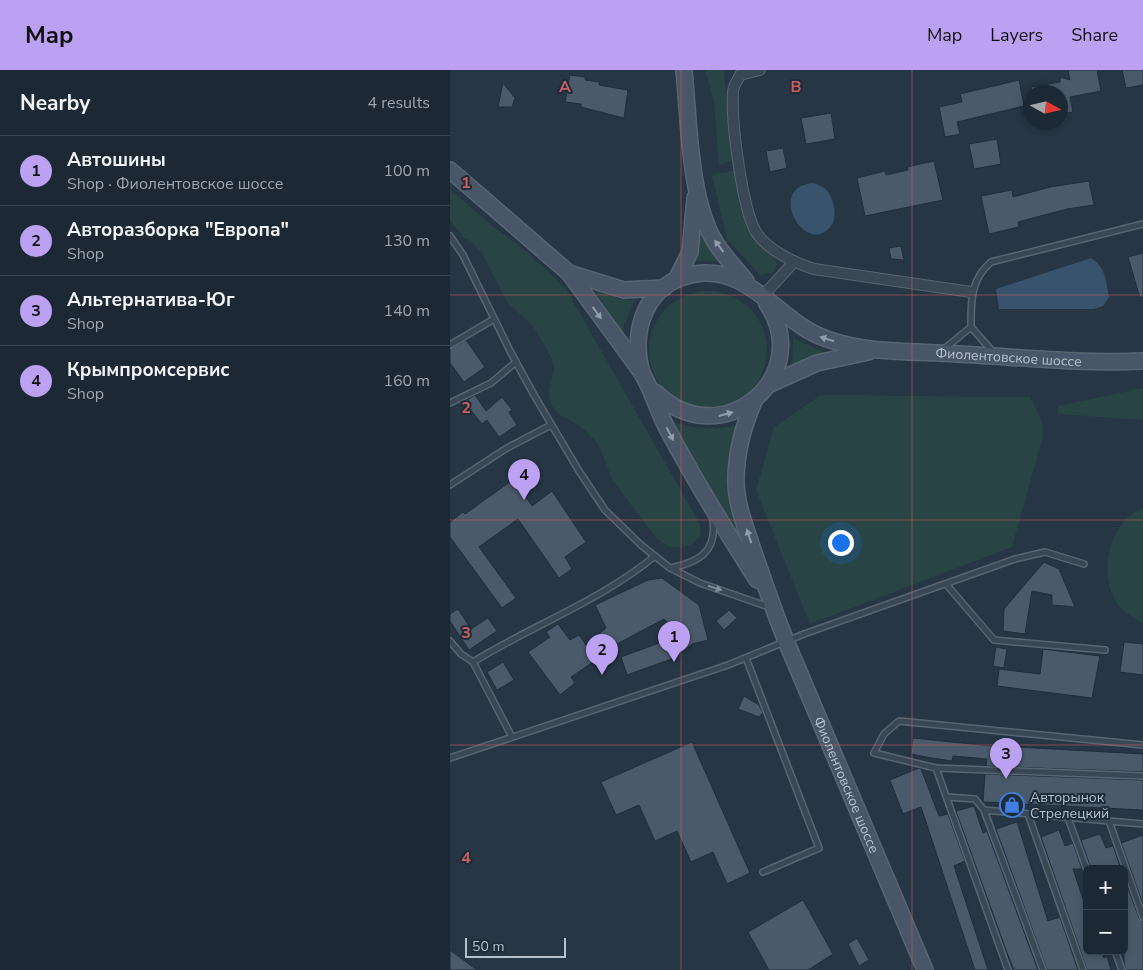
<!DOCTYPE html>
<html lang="en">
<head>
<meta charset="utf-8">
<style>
	body { margin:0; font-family:"Nunito Sans",sans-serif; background:#25303b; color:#f1f3f6 }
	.controls { position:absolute; right:15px; bottom:15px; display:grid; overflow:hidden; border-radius:8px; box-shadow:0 2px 8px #0003 }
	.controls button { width:45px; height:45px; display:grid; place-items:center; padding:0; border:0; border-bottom:1px solid #3a444e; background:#1c2833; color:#f1f3f6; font:25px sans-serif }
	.compass { position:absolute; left:573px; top:15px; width:45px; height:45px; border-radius:50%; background:#1c2833; box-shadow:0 2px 8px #0003; rotate:98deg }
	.scale { position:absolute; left:15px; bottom:12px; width:101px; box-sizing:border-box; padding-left:5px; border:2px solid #b8c2cd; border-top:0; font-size:14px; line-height:18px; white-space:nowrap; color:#b8c2cd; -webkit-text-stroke:4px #1f2c39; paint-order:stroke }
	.you { position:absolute; left:390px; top:472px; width:18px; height:18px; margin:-12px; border:4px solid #fff; border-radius:50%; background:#1a73e8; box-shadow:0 0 0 8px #1a73e833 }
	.badge { display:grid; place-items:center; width:32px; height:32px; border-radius:50%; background:#bca0f2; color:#111; font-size:16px; font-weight:700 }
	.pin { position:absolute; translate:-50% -41px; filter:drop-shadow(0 1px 2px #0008) }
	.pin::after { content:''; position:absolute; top:26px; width:18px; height:15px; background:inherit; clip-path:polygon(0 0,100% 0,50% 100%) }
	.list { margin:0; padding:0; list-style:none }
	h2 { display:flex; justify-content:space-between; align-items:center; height:65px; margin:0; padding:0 20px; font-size:21px }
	h2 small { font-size:16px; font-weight:400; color:#a0a6ac }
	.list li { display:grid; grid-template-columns:32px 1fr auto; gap:15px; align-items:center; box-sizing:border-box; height:70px; padding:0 20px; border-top:1px solid #3a444e }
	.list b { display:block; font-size:19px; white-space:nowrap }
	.list p { margin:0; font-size:16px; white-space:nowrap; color:#a0a6ac }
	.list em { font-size:16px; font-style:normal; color:#a0a6ac }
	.map { position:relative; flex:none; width:693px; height:900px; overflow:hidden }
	header { display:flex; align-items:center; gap:30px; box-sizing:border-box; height:70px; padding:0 25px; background:#bca0f2; color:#111 }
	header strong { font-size:24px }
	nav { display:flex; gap:28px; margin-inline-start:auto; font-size:18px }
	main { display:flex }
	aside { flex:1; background:#1c2833 }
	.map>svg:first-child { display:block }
	.green { fill:#284445 }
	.water { fill:#39536c }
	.building { fill:#4a5a6a; stroke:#212e3b }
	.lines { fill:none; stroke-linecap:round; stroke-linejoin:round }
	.lane-casing { stroke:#596571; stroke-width:8 }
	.street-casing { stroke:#596571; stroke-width:12 }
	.secondary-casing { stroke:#596571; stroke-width:18 }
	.lane { stroke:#3a4754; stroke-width:5 }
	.street { stroke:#3a4754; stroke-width:10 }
	.secondary { stroke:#485667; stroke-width:15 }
	.oneway { fill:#919ca9 }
	.oneway2 { fill:#7f8b97 }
	.grid { fill:none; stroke:#cc5e62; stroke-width:1; stroke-opacity:0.55 }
	.labels { text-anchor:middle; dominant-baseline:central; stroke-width:4; stroke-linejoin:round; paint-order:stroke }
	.street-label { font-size:14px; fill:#b8c2cd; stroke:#1f2c39 }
	.poi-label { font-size:14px; fill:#b8c2cd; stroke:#1f2c39; text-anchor:start }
	.grid-label { font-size:16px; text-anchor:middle; font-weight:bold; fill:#cc5e62; stroke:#1f2c39; stroke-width:4; stroke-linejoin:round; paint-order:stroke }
</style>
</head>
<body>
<header>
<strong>Map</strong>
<nav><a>Map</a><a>Layers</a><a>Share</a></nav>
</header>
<main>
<aside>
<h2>Nearby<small>4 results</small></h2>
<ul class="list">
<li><span class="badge">1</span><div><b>Автошины</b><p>Shop · Фиолентовское шоссе</p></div><em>100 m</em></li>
<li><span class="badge">2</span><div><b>Авторазборка &quot;Европа&quot;</b><p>Shop</p></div><em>130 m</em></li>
<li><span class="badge">3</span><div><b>Альтернатива-Юг</b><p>Shop</p></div><em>140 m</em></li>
<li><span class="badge">4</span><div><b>Крымпромсервис</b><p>Shop</p></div><em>160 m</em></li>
</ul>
</aside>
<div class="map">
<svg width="693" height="900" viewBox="0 0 693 900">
	<rect width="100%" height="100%" fill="#263644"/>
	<!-- green -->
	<path class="green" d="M255,0H274L282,91L269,95L264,32Z
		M286,100L300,159L322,184L327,194L324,202L310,205L277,169L262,105Z
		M0,119L41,155L76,181L116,219L250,454L251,464L243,474L232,478L220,477L207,469L163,411L148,374L138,363L124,352L110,345L101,335L99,320L104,299L102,289L83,256L57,232L32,183L21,171L14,168L0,150Z
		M250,155L272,192L245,191Z
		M142,216L169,229L185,230L174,256V266Z
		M199 280a59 59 0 1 1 118 0a59 59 0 1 1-118 0Z
		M343,268L375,283L342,296Z
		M693,318V350L608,344V336Z
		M371,325L580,327L592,352V370L562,477L360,554L306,420L324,357Z
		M222,352C245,359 265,360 288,355C269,405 284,431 297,479Z
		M693,438V553C686,549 676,544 671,538C645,511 658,450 693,438Z"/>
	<!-- water -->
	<path class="water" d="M364,113C367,115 372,116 374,118C384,125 388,147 381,156C356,189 314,116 364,113Z
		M641,188C656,197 656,211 659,227L653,236L644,239H549L546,219Z"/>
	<!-- building -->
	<path class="building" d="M618,0H647L651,21L620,27L623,42L610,44V22H582L581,17L610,12V7L620,10Z
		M672,0H693V15L676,18Z
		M120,5L135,7V10L149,12V15L178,20L174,48L131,37V34L115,32Z
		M569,10L574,36L507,52L510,64L495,67L489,37L512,32L510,24Z
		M53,13L65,28L62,37H48Z
		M381,43L385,69L356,74L351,48Z
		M547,69L551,94L524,99L519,74Z
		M333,78L337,98L320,102L316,81Z
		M484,91L493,130L415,146L407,108L435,101L436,105L458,100L457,97Z
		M639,111L644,135L617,139L568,152L569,157L539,164L531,126L562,120L563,127L600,117Z
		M451,176L454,190L441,189L439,178Z
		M693,183V227L690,228L678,187Z
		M16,270L35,297L14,312L0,293V279Z
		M25,325L36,341L52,327L62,340L59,342L67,355L49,367L37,350L32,354L14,332Z
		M64,409L82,436L102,421L136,472L115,487L122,499L109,508L68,449L29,477L66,528L52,538L0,467V452L13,442L15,444Z
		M594,492L609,499L625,537L602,535V525L582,521L575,564L553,561L554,539Z
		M212,508L249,535L258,570L242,574L227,587L177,605L171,587L231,565L214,549L167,574L166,572L144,587L146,590L121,607L125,613L110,625L78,582L100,567L96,562L108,554L120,570L129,565L136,575L156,558L145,535L198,510Z
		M8,539L21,559L38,548L47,561L19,580L0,551V544Z
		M279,540L287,548L274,560L266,551Z
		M674,572L693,574V605L670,602Z
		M546,577L557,579L554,598L543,596Z
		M593,579L650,586L642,628L547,616L549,599L590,604Z
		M53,592L64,610L47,620L37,602Z
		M294,626L309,635L313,643L309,647L288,639Z
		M463,668L531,675L693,684V702L536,696L537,689L503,686L502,691L476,687L461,684Z
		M242,672L300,803L277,814L263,782L241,792L227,761L205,771L189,735L166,745L151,712Z
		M469,698L471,699L489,746L498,744L515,791L504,796L538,900H525L471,737L453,744L440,710Z
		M535,704L693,710V740L533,732Z
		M524,736L533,763L537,761L588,900H564L556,880L506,741Z
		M567,752L598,851L610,847L628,900H597L546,759Z
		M609,760L615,776L623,773L632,799H623L637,841V881H651L654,888L657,886L661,900H637L591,767Z
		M650,764L656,778L663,776L671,799H641L631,770Z
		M693,765V834L671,773Z
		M674,807L689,848L693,851V900H676L674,893Z
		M353,830L383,884L358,900H319L298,862Z
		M407,868L419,890L409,896L398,874Z
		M0,880L27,900H0Z"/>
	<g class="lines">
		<defs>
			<path id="lane" d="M0,166L13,185L60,281L84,325L129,401L155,440L191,475L220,498L250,513L319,537
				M0,275L44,249
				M494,279L521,257
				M543,282L521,257C521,232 520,210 541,192L693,154
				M0,333L41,313L66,292
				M0,415L57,378L101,355
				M221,498C248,492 267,483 263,450
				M496,514L544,570L655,580
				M0,571L11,584L23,592L62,667
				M296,588L369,778L313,802
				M23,592C83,555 150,531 205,486
				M693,675L449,651L434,664L424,683L486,698L693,706
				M0,688L278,595L354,564L565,489L595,482L634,494
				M486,698L558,900
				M497,727L525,729L534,740L693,754
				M534,740L593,900
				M578,744L633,900
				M618,748L637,800
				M659,751L693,847
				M665,881L672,900"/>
			<path id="street" d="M310,0L290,5C288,10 283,16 283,22C281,51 292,138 306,162C317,180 345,193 364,199L521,222
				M312,227L343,193"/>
			<g id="secondary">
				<path d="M234,0C239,50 239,129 265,172C274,186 286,199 296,211"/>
				<path d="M0,100L119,203L192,303C203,322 208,343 219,362C246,413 276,461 307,510"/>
				<path d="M119,203L174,220L214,218"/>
				<path d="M226,210L240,182L245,128"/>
				<path id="s1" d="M192,303C180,260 196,212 245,204C301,195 329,253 377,269C419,284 464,281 508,284C569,287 631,294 693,291"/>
				<path d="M318,315L367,293L418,282"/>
				<path d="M205,322C271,387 366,306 317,234"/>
				<path id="s2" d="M305,329C293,356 286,381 286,411C286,432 294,453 301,474C312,506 323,539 336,571L475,900"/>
			</g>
		</defs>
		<!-- lane casing -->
		<use href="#lane" class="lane-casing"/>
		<!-- street casing -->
		<use href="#street" class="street-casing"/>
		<!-- secondary casing -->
		<use href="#secondary" class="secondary-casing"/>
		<!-- lane -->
		<use href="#lane" class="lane"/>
		<!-- street -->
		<use href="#street" class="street"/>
		<!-- secondary -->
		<use href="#secondary" class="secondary"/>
	</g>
	<!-- one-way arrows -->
	<defs><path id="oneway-solid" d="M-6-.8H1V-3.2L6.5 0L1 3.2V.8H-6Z" transform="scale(1.25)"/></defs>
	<g class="oneway">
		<use href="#oneway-solid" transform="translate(269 176) rotate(-126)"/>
		<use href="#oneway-solid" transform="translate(147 243) rotate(54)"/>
		<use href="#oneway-solid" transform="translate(377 269) rotate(-162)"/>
		<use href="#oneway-solid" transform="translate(276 344) rotate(-15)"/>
		<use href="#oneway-solid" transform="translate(220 364) rotate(62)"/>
		<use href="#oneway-solid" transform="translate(299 466) rotate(-108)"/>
	</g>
	<use class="oneway2" href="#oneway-solid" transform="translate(265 518) rotate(18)"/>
	<!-- grid -->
	<path class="grid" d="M231,0V900M462,0V900M0,225H693M0,450H693M0,675H693"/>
	<!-- icons -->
	<defs>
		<symbol id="shop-ring" viewBox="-11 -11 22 22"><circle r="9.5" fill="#1f2c39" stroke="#3f7fe0" stroke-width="1.5"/><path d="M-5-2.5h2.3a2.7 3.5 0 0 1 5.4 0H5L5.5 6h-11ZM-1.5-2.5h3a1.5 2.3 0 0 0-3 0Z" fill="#3f7fe0"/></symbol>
	</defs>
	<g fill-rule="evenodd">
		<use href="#shop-ring" x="548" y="721" width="28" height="28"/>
	</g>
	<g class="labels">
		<!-- street labels -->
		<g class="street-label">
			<text stroke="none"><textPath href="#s1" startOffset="462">Фиолентовское шоссе</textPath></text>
			<text stroke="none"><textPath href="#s2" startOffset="409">Фиолентовское шоссе</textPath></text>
		</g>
		<!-- poi labels -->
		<g class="poi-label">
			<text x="580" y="727">Авторынок<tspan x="580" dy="16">Стрелецкий</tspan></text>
		</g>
	</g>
	<g class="grid-label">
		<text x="115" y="22">A</text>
		<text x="346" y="22">B</text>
		<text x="16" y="118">1</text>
		<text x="16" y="343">2</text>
		<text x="16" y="568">3</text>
		<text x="16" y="793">4</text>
	</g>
</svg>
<div class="controls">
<button>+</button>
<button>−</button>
</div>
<svg class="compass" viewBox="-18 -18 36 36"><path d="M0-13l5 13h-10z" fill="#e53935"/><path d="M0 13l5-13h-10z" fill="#a0a6ac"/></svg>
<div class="scale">50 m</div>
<div class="you"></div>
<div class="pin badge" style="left:224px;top:592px">1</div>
<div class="pin badge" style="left:152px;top:605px">2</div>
<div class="pin badge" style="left:556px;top:709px">3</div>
<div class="pin badge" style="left:74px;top:430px">4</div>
</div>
</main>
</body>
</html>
